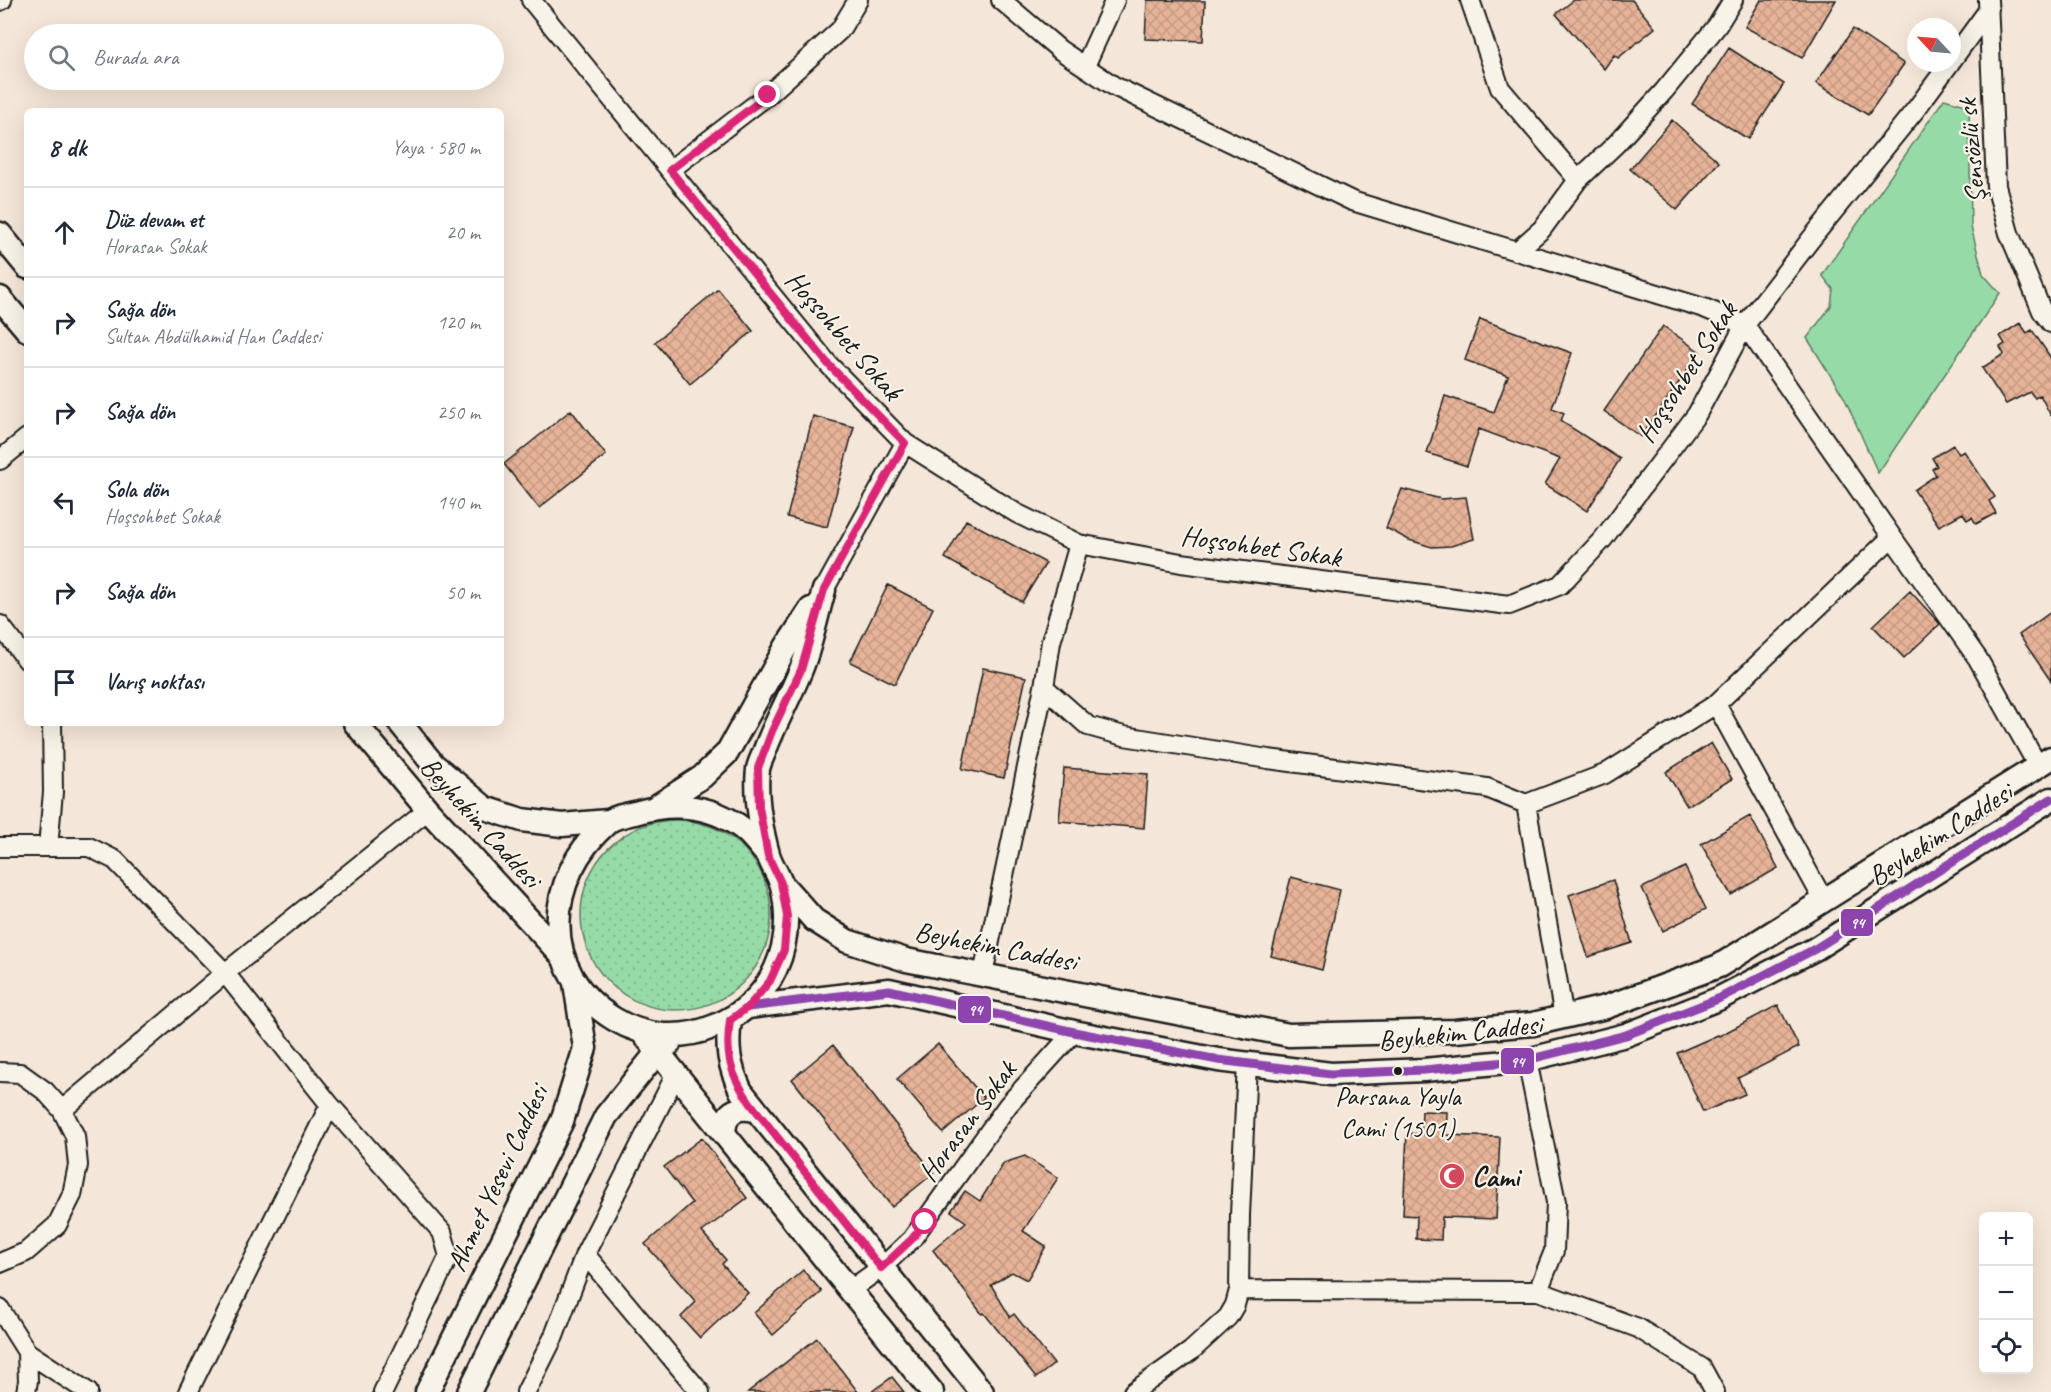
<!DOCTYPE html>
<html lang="tr">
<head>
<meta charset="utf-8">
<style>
	body { margin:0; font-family:Caveat,sans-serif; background:#f6f6f7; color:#1f2937 }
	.controls { position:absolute; right:18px; bottom:18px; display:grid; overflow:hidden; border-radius:9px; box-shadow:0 6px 24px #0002 }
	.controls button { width:54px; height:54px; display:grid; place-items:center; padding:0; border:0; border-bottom:2px solid #e0e1e3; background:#fff; color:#1f2937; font:30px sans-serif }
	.compass { position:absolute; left:1907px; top:18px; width:54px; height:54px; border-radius:50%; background:#fff; box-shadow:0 6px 24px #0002; rotate:296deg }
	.stop { position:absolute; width:18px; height:18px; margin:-14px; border:4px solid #db2777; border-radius:50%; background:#fff }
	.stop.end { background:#db2777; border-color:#fff; box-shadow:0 2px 6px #0008 }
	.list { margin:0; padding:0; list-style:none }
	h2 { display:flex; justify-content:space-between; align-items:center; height:78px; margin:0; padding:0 24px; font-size:26px }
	h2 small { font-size:20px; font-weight:400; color:#747a83 }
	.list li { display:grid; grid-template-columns:39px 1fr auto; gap:18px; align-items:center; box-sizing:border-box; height:90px; padding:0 24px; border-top:2px solid #e0e1e3 }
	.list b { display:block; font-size:22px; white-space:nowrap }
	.list p { margin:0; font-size:20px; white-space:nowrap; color:#747a83 }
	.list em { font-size:20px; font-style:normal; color:#747a83 }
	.icon { flex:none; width:33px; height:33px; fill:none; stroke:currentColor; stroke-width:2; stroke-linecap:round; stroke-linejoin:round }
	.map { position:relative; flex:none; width:2051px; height:1392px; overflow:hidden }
	.search { position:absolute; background:#fff; box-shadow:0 6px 24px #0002; left:24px; top:24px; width:480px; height:66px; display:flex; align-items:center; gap:15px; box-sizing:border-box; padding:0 21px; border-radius:33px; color:#747a83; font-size:22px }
	.panel { position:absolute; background:#fff; box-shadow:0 6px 24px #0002; left:24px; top:108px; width:480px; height:618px; border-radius:9px }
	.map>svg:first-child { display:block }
	.grass { fill:url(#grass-dots); stroke:#597c62; stroke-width:1.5 }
	.park { fill:#96dba7; stroke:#597c62; stroke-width:1.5 }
	.building { fill:url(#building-cross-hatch); stroke:#1c1c1c; stroke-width:1.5 }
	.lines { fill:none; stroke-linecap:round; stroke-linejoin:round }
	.minor-casing { stroke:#1c1c1c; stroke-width:22 }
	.major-casing { stroke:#1c1c1c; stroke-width:27 }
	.minor { stroke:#f7f3e8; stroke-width:18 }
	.major { stroke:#f7f3e8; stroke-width:22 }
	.bus-1-casing { stroke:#f7f3e8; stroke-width:14 }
	.bus-1 { stroke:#8e44ad; stroke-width:9 }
	.route { stroke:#db2777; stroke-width:8 }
	.bus-dot { fill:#1c1c1c; stroke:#f7f3e8; stroke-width:2 }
	.labels { text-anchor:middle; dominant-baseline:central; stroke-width:4.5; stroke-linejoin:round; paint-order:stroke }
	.bus-label { font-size:26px; fill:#1c1c1c; stroke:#f7f3e8 }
	.street-label { font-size:28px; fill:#1c1c1c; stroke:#f7f3e8 }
	.poi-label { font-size:28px; font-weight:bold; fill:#1c1c1c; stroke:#f7f3e8; text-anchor:start }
	.line-badge { stroke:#f7f3e8; stroke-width:2 }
	.badge-label { font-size:16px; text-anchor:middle; font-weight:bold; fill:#fff }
</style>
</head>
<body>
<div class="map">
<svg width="2051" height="1392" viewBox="0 0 2051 1392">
	<defs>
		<pattern id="grass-dots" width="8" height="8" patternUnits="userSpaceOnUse" patternTransform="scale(1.5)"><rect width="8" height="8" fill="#96dba7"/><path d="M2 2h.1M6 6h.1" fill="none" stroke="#81bb8f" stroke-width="1.8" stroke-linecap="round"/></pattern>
		<pattern id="building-cross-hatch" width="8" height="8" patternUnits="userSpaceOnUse" patternTransform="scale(1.5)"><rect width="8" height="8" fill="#e6b398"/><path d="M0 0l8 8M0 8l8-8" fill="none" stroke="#c59982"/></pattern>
	</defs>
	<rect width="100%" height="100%" fill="#f4e6d8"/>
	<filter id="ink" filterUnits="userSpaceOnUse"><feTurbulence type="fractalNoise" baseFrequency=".0167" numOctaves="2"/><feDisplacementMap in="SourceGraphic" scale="12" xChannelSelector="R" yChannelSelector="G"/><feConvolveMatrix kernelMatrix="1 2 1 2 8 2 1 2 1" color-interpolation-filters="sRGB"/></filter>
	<g filter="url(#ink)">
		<!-- grass -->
		<path class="grass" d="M581 915a95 95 0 1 1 190 0a95 95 0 1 1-190 0Z"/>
		<!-- park -->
		<path class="park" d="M1944,99L1969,106L1971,227L1983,274L2000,293L1878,473L1844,397L1807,338L1831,306L1833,289L1822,275Z"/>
		<!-- building -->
		<path class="building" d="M1147,0L1205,1L1203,41L1145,39Z
			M1574,0H1632L1655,28L1618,58L1614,55L1604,69L1556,14Z
			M1761,0H1836L1802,58L1745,27Z
			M1853,29L1904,64L1868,115L1816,83Z
			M1729,48L1784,84L1748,139L1692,104Z
			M1672,120L1719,162L1677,210L1630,169Z
			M718,289L753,331L690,384L655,342Z
			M1480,319L1572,353L1552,408L1564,413L1561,421L1620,459L1587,511L1545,484L1560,459L1479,429L1467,466L1427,453L1445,396L1494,412L1508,376L1465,360Z
			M2020,323L2027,333L2032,330L2051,358V416L2040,395L2035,398L2030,392L2006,404L1982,368L2004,354L2000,347L2005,344L2000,336Z
			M1663,326L1700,352L1641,437L1604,411Z
			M571,410L606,455L539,508L504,464Z
			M813,416L854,427L827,527L787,517Z
			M1953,445L1959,454L1964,451L1995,497L1989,501L1996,513L1976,524L1972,517L1967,520L1963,513L1939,526L1914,490L1936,475L1932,469L1937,466L1932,458Z
			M1402,489L1441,499L1466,497L1474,539L1451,546L1432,547L1409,540L1386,528Z
			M966,520L1046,563L1022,602L945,558Z
			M888,585L933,608L895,684L850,662Z
			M1910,591L1940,624L1904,658L1873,626Z
			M2051,612V681L2019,635Z
			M983,668L1026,677L1004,778L962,769Z
			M1711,743L1732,779L1687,806L1666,772Z
			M1064,768L1148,774L1144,828L1059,821Z
			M1750,816L1778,868L1731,895L1701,844Z
			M1685,867L1706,909L1663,931L1642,888Z
			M1291,877L1340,890L1322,970L1271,956Z
			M1613,880L1632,943L1588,957L1569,895Z
			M1778,1005L1799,1047L1738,1078L1745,1094L1703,1112L1677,1053L1718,1035L1719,1036Z
			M938,1044L984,1098L943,1133L897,1079Z
			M833,1045L934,1173L892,1207L792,1079Z
			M1422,1111L1447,1112L1446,1135L1500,1137L1496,1219L1442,1217L1441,1240L1416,1239L1417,1216L1403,1215L1407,1133L1421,1134Z
			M702,1138L747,1198L702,1232L726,1260L722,1264L748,1293L700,1338L681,1317L696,1302L645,1244L692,1203L664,1167Z
			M1025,1156L1058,1178L1023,1231L1046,1246L1027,1280L1012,1272L991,1285L1010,1317L1014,1314L1054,1364L1036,1378L984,1313L982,1314L933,1250L966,1222L951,1211L965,1191L980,1201L1004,1163Z
			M803,1270L822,1292L773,1335L754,1313Z
			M817,1338L858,1392H748Z
			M892,1377L904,1392H871Z"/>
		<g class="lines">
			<defs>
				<path id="minor" d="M531,0L829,365L905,443L1016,513L1079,544L1181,563L1509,605L1560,585L1603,539L1697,414L1745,325L1811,239L1916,109L1950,63
					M1001,0L1060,50L1114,86L1352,201L1704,308L1745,325L1892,537L1716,704L1605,774L1526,804L1487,788L1268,759L1124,736L1088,726L1044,687L1051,642L1079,544
					M1470,0L1500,88L1578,180
					M1988,0L1996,186L2009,233L2042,311L2051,323
					M0,1L2,0
					M1952,60L1989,9
					M1085,66L1115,0
					M670,170L768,95L840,30L858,0
					M1517,251L1542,229L1578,180L1616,144L1664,91L1717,26L1733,0
					M0,460L27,438
					M1892,537L1978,659L2038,766
					M824,590L905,443
					M0,625L27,660
					M1716,704L1824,901
					M1526,804L1564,1017
					M0,847H89L115,860L225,973L330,1105L442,1232L449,1256L383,1392
					M48,847L53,792L52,723
					M983,974L1044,687
					M1527,1060L1556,1202L1554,1251L1538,1291
					M0,1072L20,1073L45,1091L62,1110L75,1136L78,1165L72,1195L57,1225L26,1252L0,1263
					M62,1110L225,973L428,810
					M585,1254L700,1392
					M850,1290L881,1268L912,1239L1008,1105L1074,1032
					M1239,1290L1538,1291L1638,1328L1702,1368L1715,1392
					M0,1309L27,1352L88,1392
					M26,1392L28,1381L27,1352
					M188,1392L330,1105
					M526,1392L554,1336L585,1254L676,1074
					M1133,1392L1191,1351L1228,1317L1235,1305L1239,1290L1240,1215L1247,1063"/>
				<path id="major" d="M0,234L27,267
					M0,298L27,330
					M355,723L428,810L564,958
					M400,723L433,764L485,808L522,820L562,825L608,821
					M657,806L702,777L727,753L786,647L811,609
					M768,856C762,849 755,840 748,833C716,805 675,801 635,813C626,815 613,817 607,823C544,878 538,973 614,1019C645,1038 682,1040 715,1026C773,1002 796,945 782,886C779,875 771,865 768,854C761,828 755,796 758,769C759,763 763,756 765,750C775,723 789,699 800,672C811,647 816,617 824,590
					M781,883L814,920L847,941L906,960L1289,1035L1455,1031L1533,1024L1606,1007L1719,966L2051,758
					M748,1007L889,990L1074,1032L1218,1060L1331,1074L1424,1070L1527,1060L1626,1035L1718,999L1815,949L2051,799
					M730,1020C726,1048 729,1066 741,1091L982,1392
					M642,1032L932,1392
					M724,1134C725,1112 735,1106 755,1110
					M427,1392L562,1121L585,1048L575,983
					M469,1392L606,1116L655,1055L669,1044"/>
			</defs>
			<!-- minor casing -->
			<use href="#minor" class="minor-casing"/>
			<!-- major casing -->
			<use href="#major" class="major-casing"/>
			<!-- minor -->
			<use href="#minor" class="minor"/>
			<!-- major -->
			<use href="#major" class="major"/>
			<defs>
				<path id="bus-1" d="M748,1007L889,990L1074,1032L1218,1060L1331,1074L1424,1070L1527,1060L1626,1035L1718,999L1815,949L2051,799"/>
			</defs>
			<!-- bus-1 casing -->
			<use href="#bus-1" class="bus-1-casing"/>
			<!-- bus-1 -->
			<use href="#bus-1" class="bus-1"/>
		</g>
	</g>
	<g class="lines" filter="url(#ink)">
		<!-- route -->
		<path class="route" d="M768,95L670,170L829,365L905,443L824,590L801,670L772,731L758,768L759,807L768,856L781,883L787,916L784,950L770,981L748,1007L730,1020C725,1055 730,1075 751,1104L881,1268L912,1239L925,1222"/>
	</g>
	<!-- icons -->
	<defs>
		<symbol id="mosque-disc" viewBox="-11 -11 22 22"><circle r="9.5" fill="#d1495b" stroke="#f7f3e8"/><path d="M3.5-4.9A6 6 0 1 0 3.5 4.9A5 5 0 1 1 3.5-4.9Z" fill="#fff"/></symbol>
	</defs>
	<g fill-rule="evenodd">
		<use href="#mosque-disc" x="1437" y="1161" width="30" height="30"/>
	</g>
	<!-- markers -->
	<circle class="bus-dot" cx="1398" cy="1071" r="5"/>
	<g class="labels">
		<!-- bus labels -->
		<g class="bus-label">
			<text x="1398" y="1096">Parsana Yayla<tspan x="1398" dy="32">Cami (1501)</tspan></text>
		</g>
		<!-- street labels -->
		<g class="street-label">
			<text transform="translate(1971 151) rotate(-95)">Şensözlü sk</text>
			<text transform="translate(844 335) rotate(49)">Hoşsohbet Sokak</text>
			<text transform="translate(1686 372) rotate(-57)">Hoşsohbet Sokak</text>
			<text transform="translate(1261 546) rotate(8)">Hoşsohbet Sokak</text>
			<text transform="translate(481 822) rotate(48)">Beyhekim Caddesi</text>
			<text transform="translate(1940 834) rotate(-33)">Beyhekim Caddesi</text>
			<text transform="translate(996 946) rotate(11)">Beyhekim Caddesi</text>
			<text transform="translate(1460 1032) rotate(-6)">Beyhekim Caddesi</text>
			<text transform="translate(967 1121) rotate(-53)">Horasan Sokak</text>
			<text transform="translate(497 1178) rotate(-65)">Ahmet Yesevi Caddesi</text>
		</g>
		<!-- poi labels -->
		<g class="poi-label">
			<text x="1472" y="1176">Cami</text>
		</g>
	</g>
	<g class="line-badge">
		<rect x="1840" y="908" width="34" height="29" rx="6" fill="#8e44ad"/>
		<rect x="957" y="995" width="35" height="29" rx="6" fill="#8e44ad"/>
		<rect x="1500" y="1047" width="35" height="28" rx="6" fill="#8e44ad"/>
	</g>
	<g class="badge-label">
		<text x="1857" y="928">94</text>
		<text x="975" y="1015">94</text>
		<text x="1517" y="1067">94</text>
	</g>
</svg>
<div class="controls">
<button>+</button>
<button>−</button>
<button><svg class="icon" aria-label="locate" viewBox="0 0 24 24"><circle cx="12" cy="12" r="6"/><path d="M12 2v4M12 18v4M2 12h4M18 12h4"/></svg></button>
</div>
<svg class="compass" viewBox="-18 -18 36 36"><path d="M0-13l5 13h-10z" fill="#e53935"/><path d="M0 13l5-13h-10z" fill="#747a83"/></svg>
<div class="stop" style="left:925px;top:1222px"></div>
<div class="stop end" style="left:768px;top:95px"></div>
<div class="search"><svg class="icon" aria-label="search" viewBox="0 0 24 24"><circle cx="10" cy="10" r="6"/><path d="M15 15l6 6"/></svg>Burada ara</div>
<section class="panel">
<h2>8 dk<small>Yaya · 580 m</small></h2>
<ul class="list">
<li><svg class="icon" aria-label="ahead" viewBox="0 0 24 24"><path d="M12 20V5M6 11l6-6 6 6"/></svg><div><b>Düz devam et</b><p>Horasan Sokak</p></div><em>20 m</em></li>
<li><svg class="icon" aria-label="right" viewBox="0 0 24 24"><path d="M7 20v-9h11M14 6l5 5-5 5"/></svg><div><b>Sağa dön</b><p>Sultan Abdülhamid Han Caddesi</p></div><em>120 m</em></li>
<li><svg class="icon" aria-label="right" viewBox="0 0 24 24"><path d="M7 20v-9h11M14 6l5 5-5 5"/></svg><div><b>Sağa dön</b></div><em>250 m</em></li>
<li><svg class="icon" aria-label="left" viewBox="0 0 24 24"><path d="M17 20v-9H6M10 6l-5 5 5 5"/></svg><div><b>Sola dön</b><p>Hoşsohbet Sokak</p></div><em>140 m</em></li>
<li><svg class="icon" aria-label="right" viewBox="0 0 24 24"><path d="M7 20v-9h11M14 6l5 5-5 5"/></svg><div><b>Sağa dön</b></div><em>50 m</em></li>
<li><svg class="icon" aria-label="arrive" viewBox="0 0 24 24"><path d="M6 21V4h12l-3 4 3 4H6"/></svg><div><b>Varış noktası</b></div></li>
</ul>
</section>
</div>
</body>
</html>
